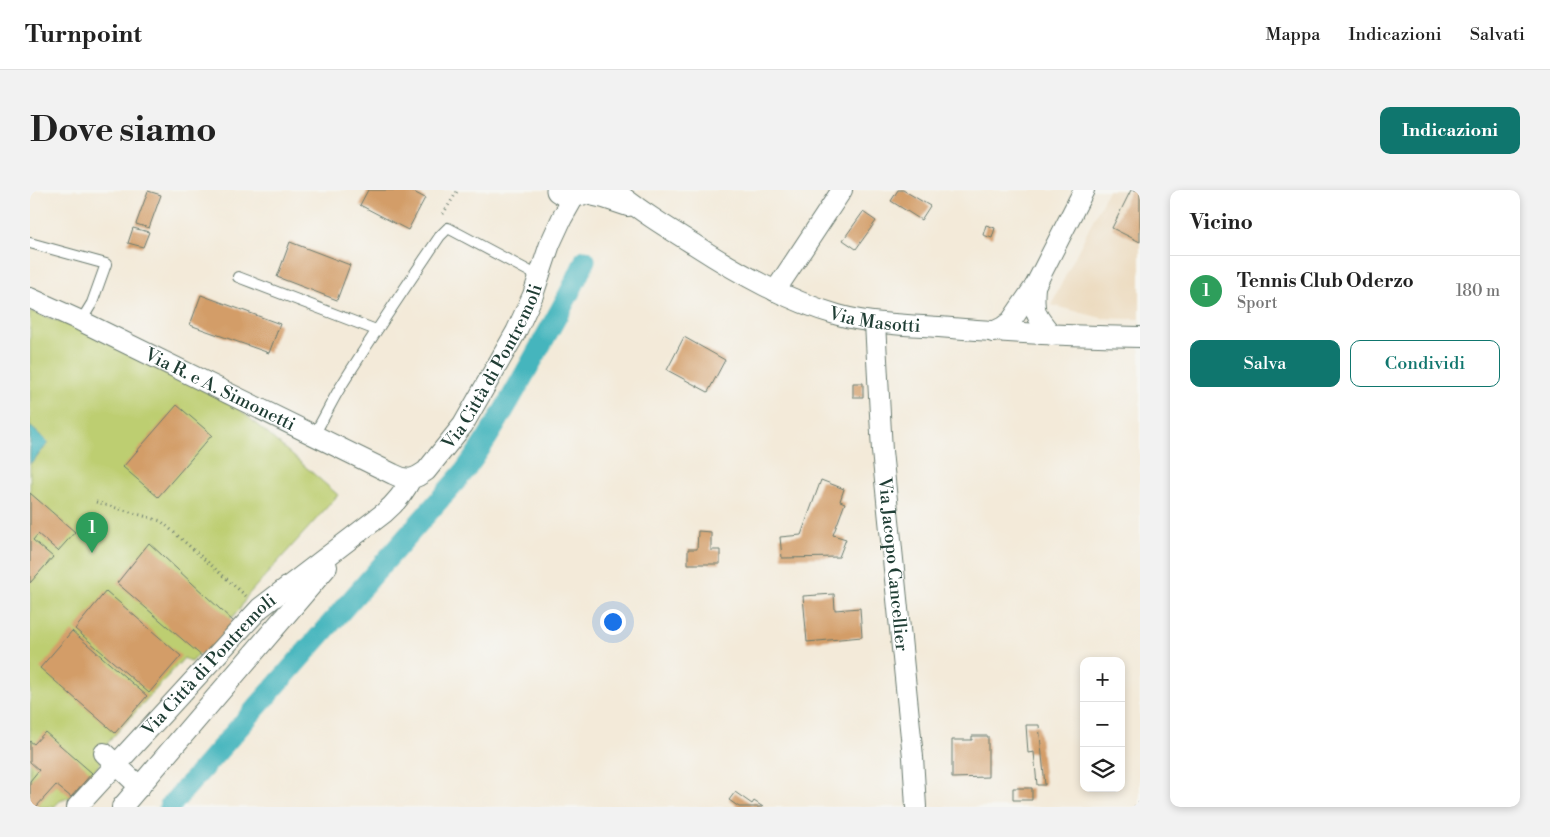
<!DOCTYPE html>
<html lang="it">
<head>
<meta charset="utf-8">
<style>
	body { margin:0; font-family:"Libre Bodoni",serif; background:#f2f2f2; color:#222 }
	.controls { position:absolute; right:15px; bottom:15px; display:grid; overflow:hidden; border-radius:10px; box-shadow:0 2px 8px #0003 }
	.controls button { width:45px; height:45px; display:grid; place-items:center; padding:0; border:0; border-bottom:1px solid #e0e0e0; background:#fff; color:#222; font:25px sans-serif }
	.you { position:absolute; left:582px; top:431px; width:18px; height:18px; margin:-12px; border:4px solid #fff; border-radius:50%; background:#1a73e8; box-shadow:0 0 0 8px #1a73e833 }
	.badge { display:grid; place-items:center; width:32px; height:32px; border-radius:50%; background:#0f766e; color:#fff; font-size:16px; font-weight:700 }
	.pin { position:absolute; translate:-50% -41px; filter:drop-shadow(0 1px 2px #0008) }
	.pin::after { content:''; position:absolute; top:26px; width:18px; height:15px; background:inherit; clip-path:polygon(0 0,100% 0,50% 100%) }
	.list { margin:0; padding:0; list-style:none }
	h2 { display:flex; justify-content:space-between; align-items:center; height:65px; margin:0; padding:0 20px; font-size:21px }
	h2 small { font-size:16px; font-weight:400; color:#767676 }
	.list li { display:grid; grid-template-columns:32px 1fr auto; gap:15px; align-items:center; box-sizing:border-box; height:70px; padding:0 20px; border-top:1px solid #e0e0e0 }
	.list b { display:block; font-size:19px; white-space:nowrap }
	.list p { margin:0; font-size:16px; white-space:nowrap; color:#767676 }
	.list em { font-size:16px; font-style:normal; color:#767676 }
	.actions { display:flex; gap:10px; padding:15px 20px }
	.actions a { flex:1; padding:11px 0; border:1px solid #0f766e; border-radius:10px; text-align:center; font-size:18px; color:#0f766e }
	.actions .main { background:#0f766e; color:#fff }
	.icon { flex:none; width:28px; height:28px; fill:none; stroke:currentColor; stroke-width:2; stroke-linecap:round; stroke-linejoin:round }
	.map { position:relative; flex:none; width:1110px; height:617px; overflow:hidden; border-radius:10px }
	header { display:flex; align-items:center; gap:30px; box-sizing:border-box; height:70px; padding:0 25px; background:#fff; border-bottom:1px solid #e0e0e0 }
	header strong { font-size:24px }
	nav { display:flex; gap:28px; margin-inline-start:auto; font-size:18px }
	.intro { display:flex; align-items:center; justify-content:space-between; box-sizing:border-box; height:120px; padding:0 30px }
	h1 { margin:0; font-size:35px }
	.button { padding:12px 22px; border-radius:10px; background:#0f766e; color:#fff; font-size:18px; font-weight:700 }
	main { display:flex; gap:30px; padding:0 30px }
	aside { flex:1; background:#fff; border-radius:10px; box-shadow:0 2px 8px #0003 }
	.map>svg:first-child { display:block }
	.built { fill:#ebd8ba }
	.green { fill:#bdce71; stroke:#6e8652 }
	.water { fill:#45b5bd; stroke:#327978 }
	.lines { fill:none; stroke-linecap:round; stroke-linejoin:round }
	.canal { stroke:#45b5bd; stroke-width:21 }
	.building { fill:#d39d67 }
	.service-casing { stroke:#697a6e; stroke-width:12 }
	.minor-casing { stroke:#697a6e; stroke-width:22 }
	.tertiary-casing { stroke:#697a6e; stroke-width:27 }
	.path { stroke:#697a6e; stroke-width:3; stroke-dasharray:1 4; stroke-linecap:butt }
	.service { stroke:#fff; stroke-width:10 }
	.minor { stroke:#fff; stroke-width:20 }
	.tertiary { stroke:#fff; stroke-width:25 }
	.labels { text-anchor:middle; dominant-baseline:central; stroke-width:4; stroke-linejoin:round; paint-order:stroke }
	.street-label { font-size:18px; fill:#1f3d34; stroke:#f6f6f2 }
</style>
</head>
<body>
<header>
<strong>Turnpoint</strong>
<nav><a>Mappa</a><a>Indicazioni</a><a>Salvati</a></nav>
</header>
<div class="intro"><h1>Dove siamo</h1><a class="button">Indicazioni</a></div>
<main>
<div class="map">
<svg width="1110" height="617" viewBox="0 0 1110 617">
	<rect width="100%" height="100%" fill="#f6f6f2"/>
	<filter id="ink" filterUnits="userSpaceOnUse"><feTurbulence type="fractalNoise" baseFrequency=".02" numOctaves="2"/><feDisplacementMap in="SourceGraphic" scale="10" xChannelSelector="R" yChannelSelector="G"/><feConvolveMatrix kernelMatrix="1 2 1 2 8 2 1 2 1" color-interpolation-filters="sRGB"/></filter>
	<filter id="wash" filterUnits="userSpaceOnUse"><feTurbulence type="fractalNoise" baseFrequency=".0096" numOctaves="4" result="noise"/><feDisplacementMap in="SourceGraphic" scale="20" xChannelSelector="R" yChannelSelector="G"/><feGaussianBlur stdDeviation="1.12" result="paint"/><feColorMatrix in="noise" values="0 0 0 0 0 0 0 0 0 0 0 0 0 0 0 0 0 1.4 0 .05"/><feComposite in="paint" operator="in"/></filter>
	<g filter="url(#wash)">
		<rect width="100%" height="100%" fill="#f3ead9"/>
		<!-- built -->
		<path class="built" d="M1078,0H1110V129L1072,128L1021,115Z"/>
		<!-- green -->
		<path class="green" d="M0,121L70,146L209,219L308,305L217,406L210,419L161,472L154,468L82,548L78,553L70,574L41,607L30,611L24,617H0Z"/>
		<!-- water -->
		<path class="water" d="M0,236L19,253L0,274Z"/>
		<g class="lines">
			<!-- canal -->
			<path class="canal" d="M139,617L433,283C460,247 481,208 503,169C521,136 541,104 555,70"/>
		</g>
		<g id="blocks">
			<!-- building -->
			<path class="building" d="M338,0H380L395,8L378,40L330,15Z
				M868,0H873L900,16L891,30L861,11Z
				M1101,0H1110V52L1082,38Z
				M118,1L131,5L119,38L106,34Z
				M833,22L846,31L826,59L813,50Z
				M956,35L965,38L962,48L953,45Z
				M103,38L119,42L113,57L98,53Z
				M260,52L320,75L307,110L247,87Z
				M171,105L250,134L239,163L160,135Z
				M654,147L695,170L678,202L637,180Z
				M823,193H833V207H823Z
				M147,215L182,245L128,307L93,277Z
				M791,290L814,299L810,311L815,313L803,345L816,349L809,367L752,368L750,347L771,345Z
				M0,303L45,342L28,361L8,344L3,350L23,367L0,393Z
				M668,341L681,342V360H690V374H658V359H667Z
				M119,353L204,432L174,468L87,393Z
				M76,401L151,466L119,503L45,439Z
				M804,404L805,420L830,418L832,447L777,452L773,406Z
				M42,441L117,506L85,543L10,478Z
				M996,535H1009L1015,595H1007L1004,562L998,563Z
				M15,542L62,583L41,607L26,595L6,617H0V591L9,580L0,572V551L4,554Z
				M942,546H958V587L922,588V550H942Z
				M983,598H1002V610H983Z
				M705,602L722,614L724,611L733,617H709L699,610Z"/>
		</g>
	</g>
	<g filter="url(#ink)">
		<use href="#blocks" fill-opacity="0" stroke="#697a6e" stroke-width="1"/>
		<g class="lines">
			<defs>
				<path id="service" d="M0,53L76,74L62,113L51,131
					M208,87L346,140
					M283,246C294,229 302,210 313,193C344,143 377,95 410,46L418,38L510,87"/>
				<g id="minor">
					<path id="s1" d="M584,0C610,21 636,37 665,55C710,84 756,110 808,125C840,134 875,135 909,137C976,143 1043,146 1110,147"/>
					<path d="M551,3L574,8L598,16"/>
					<path d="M1005,96C1003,123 1005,125 1022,145"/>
					<path d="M745,101L812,0"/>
					<path id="s2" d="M0,108L51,131L363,284L372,288L381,289"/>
					<path id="s3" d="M845,133L852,261L883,567L886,617"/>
					<path d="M963,142L973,137L981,131L1005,96L1054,0"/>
					<path d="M74,563L110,597"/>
					<path id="s4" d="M47,617L230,418L354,323C366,313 374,303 381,289L388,286L396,281L433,235L486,142L503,105L520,54L532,28L545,5"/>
					<path d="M92,617L297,377"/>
				</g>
				<path id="tertiary" d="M529,0C537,6 547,6 555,0"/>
			</defs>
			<!-- service casing -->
			<use href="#service" class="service-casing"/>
			<!-- minor casing -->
			<use href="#minor" class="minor-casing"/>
			<!-- tertiary casing -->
			<use href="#tertiary" class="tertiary-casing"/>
			<!-- path -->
			<path class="path" d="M413,24L428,0
				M66,312L131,331L216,406
				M1105,617L1110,613"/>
			<!-- service -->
			<use href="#service" class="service"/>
			<!-- minor -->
			<use href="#minor" class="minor"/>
			<!-- tertiary -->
			<use href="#tertiary" class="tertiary"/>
		</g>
	</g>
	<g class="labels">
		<!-- street labels -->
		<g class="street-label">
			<text stroke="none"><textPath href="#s1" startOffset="295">Via Masotti</textPath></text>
			<text stroke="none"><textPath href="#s4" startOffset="612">Via Città di Pontremoli</textPath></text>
			<text stroke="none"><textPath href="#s2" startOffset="211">Via R. e A. Simonetti</textPath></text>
			<text stroke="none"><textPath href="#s3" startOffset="242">Via Jacopo Cancellier</textPath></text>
			<text stroke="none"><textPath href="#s4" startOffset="194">Via Città di Pontremoli</textPath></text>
		</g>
	</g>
</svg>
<div class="controls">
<button>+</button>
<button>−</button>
<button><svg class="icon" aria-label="layers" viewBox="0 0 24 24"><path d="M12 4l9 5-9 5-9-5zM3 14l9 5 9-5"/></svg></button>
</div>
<div class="you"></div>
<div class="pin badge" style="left:62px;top:363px;background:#2e9e5b">1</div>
</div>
<aside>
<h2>Vicino<small></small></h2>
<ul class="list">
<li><span class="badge" style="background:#2e9e5b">1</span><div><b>Tennis Club Oderzo</b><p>Sport</p></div><em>180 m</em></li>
</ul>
<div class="actions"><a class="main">Salva</a><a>Condividi</a></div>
</aside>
</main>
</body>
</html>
